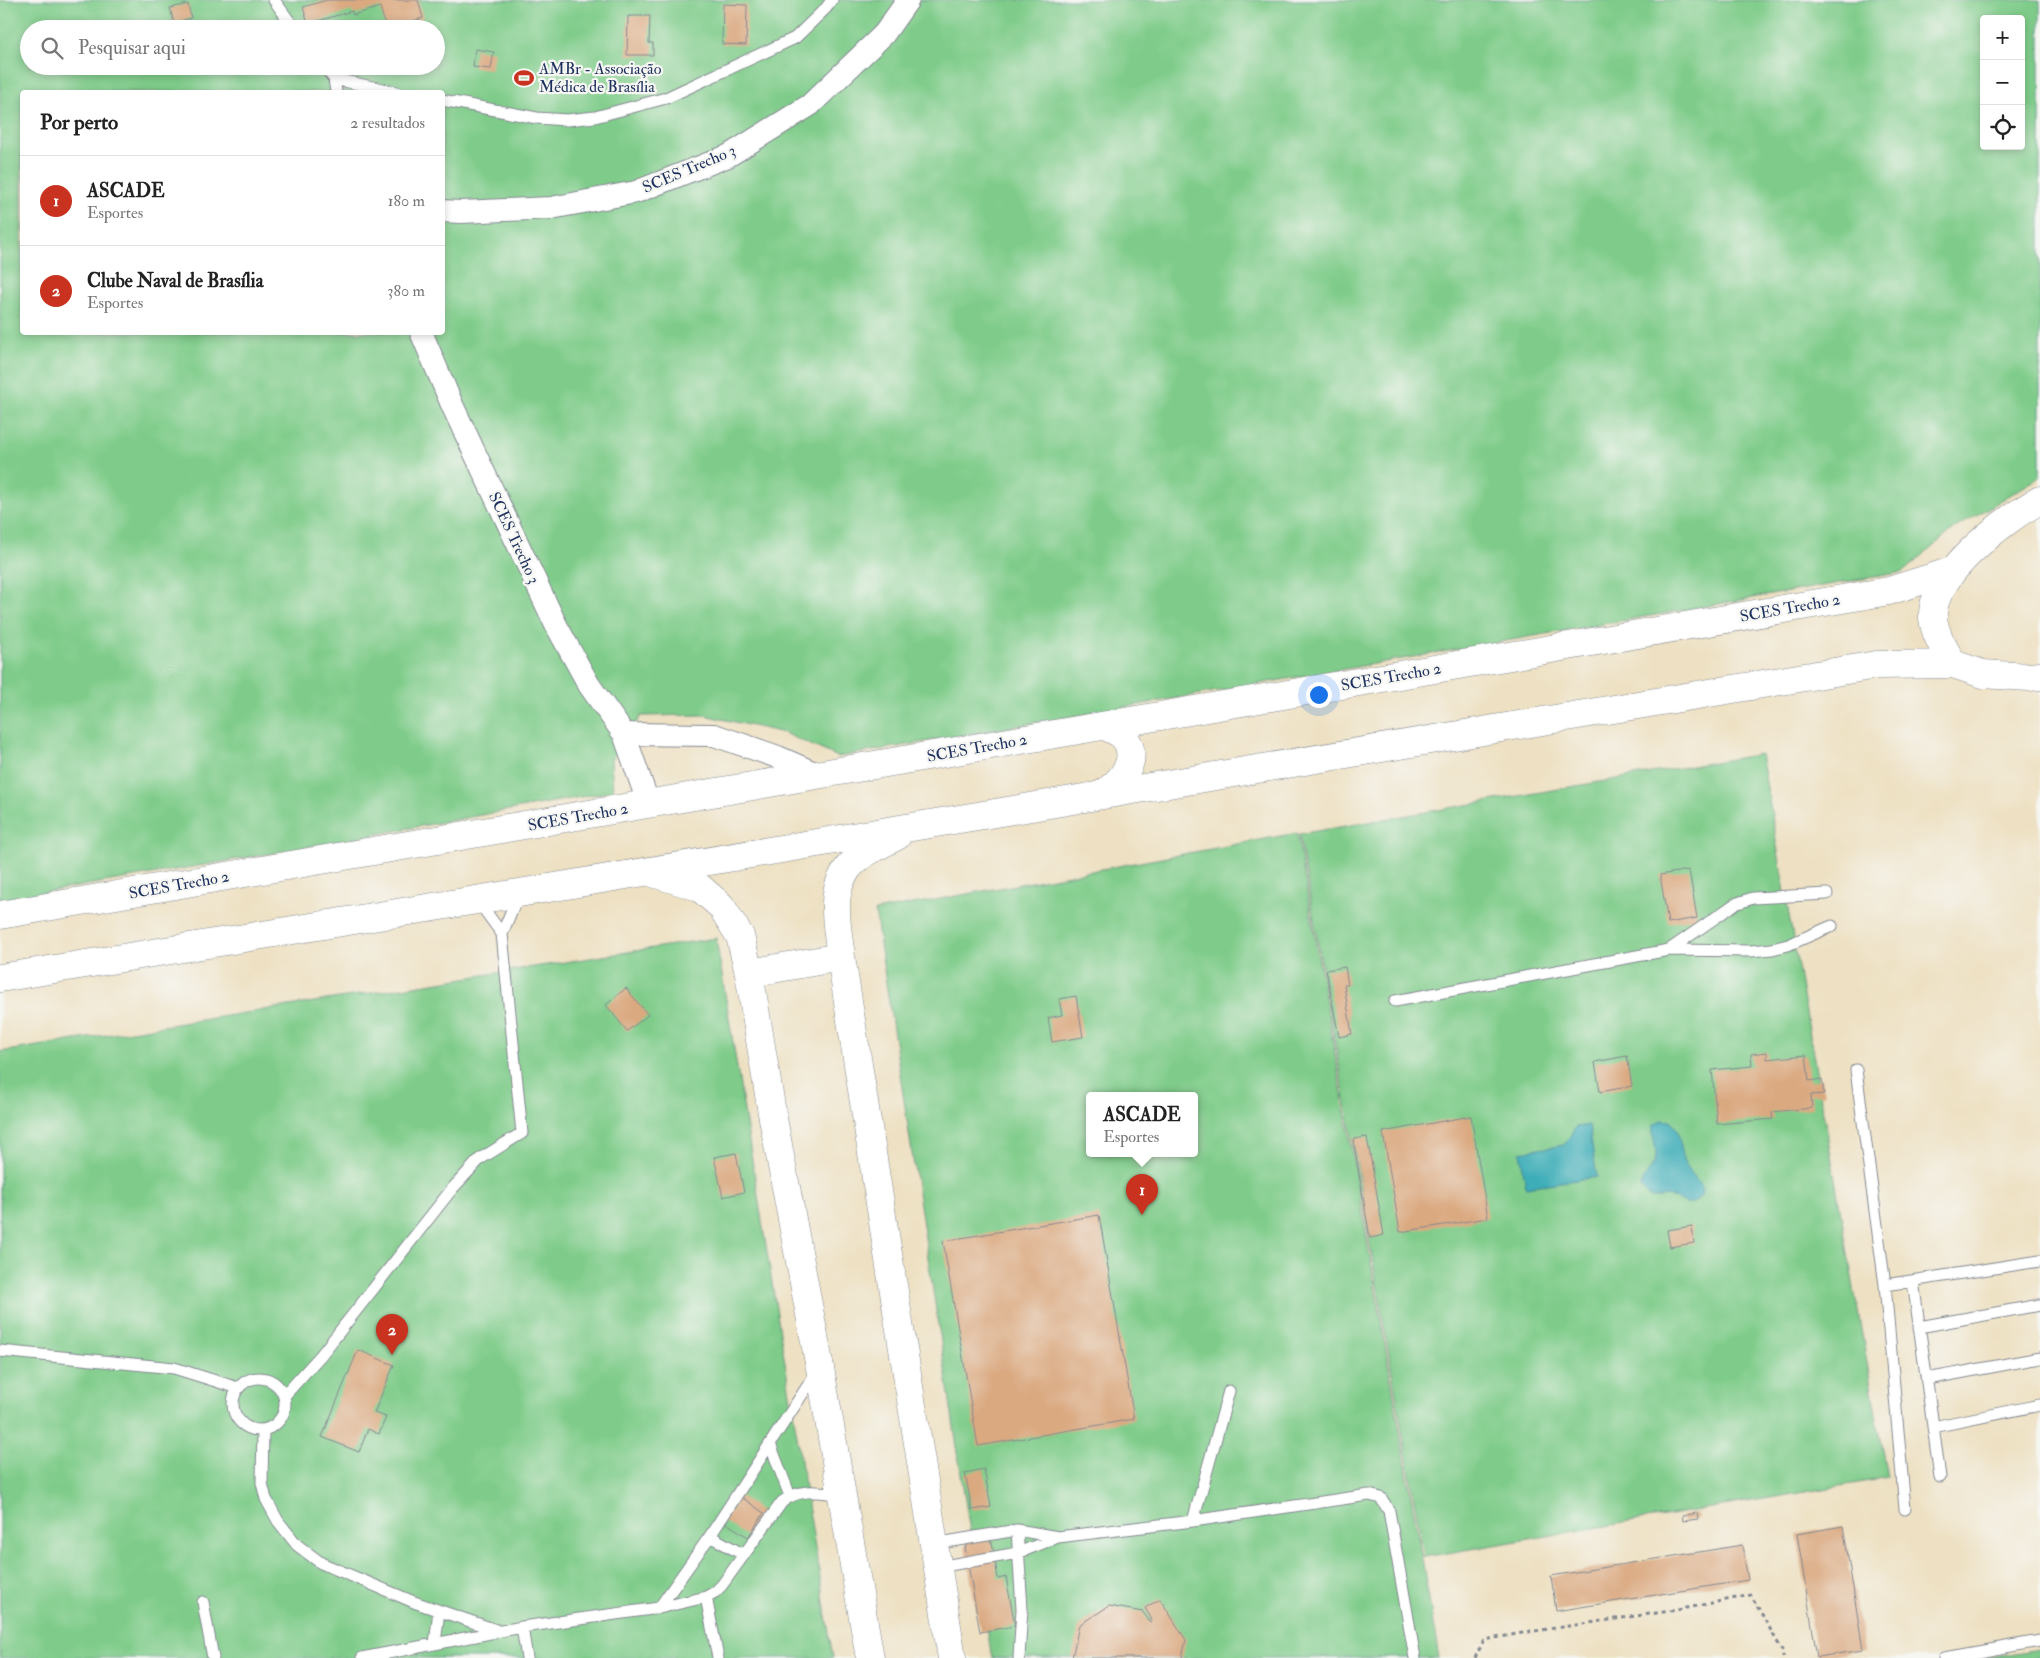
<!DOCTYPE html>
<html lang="pt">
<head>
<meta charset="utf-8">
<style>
	body { margin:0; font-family:"IM FELL Double Pica",serif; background:#f6f6f6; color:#222 }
	.controls { position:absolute; right:15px; top:15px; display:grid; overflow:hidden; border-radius:5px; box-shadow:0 2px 8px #0003 }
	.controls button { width:45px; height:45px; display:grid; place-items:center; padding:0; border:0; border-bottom:1px solid #e0e0e0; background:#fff; color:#222; font:25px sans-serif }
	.you { position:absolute; left:1318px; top:694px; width:18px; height:18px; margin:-12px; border:4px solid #fff; border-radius:50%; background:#1a73e8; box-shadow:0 0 0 8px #1a73e833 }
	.badge { display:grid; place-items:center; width:32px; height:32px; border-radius:50%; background:#c8321e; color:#fff; font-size:16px; font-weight:700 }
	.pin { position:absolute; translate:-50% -41px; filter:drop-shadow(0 1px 2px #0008) }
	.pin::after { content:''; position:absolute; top:26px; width:18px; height:15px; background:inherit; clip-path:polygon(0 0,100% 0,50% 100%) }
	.popup { position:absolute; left:1086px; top:1092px; width:112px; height:65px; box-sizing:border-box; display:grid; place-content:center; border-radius:5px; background:#fff; filter:drop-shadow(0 1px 4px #0005); font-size:16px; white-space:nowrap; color:#767676 }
	.popup b { font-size:19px; color:#222 }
	.popup::after { content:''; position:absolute; left:50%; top:100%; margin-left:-10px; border:10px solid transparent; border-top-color:#fff }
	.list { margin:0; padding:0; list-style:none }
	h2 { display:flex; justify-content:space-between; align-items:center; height:65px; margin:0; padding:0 20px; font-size:21px }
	h2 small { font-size:16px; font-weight:400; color:#767676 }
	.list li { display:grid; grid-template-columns:32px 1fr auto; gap:15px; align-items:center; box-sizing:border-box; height:90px; padding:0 20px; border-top:1px solid #e0e0e0 }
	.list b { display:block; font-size:19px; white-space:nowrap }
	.list p { margin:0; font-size:16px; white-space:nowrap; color:#767676 }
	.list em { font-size:16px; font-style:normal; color:#767676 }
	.icon { flex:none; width:28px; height:28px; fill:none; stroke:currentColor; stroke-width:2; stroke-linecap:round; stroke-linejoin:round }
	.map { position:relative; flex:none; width:2040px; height:1658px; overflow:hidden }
	.search { position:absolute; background:#fff; box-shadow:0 2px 8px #0003; left:20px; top:20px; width:425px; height:55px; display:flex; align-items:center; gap:12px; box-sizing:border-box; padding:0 18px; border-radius:28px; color:#767676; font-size:19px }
	.panel { position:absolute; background:#fff; box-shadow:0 2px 8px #0003; left:20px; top:90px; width:425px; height:245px; border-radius:5px }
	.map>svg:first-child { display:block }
	.grass { fill:#7fcc8a; stroke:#4d7e74; fill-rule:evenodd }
	.water { fill:#3cadb8; stroke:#2c6e8b }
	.building { fill:#daa980 }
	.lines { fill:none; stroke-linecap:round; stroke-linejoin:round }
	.lane-casing { stroke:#848890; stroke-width:13 }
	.street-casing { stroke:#848890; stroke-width:24 }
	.secondary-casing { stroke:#848890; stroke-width:29 }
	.path { stroke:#848890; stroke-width:3; stroke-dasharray:4 4; stroke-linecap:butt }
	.lane { stroke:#fff; stroke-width:11 }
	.street { stroke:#fff; stroke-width:22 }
	.secondary { stroke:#fff; stroke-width:28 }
	.labels { text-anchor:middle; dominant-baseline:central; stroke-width:4.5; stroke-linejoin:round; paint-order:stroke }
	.poi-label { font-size:16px; fill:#1b2f5e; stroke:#f6f6f2; text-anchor:start }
	.street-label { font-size:16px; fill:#1b2f5e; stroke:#f6f6f2 }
</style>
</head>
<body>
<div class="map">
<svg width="2040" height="1658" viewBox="0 0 2040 1658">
	<rect width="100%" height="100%" fill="#f6f6f2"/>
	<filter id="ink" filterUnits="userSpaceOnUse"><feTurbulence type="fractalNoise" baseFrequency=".02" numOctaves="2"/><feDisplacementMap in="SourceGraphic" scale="10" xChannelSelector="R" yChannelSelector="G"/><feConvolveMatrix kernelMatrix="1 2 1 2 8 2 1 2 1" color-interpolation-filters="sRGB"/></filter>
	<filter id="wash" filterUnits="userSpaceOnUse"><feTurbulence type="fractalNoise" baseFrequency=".0096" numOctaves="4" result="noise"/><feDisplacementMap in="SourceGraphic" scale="20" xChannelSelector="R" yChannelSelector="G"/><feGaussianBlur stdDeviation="1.12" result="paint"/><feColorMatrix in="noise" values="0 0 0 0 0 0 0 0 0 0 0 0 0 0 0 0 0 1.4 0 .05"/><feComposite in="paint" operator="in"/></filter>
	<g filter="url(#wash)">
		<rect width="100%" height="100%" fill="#eee1c3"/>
		<!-- grass -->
		<path class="grass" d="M0,0H2040V477L1955,528L1903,572L838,757L784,733L704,715L641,716L611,760L613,791L268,854L0,900ZM1984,19H2021V146H1984ZM29,29H436V66H29ZM22,92H442V332H22Z
			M1761,754L1887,1478L1424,1557L1299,834Z
			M1297,833L1439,1658H992L968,1519L875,911ZM1090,1096H1194V1154H1090Z
			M716,938L833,1658H0V1052Z
			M2040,1649V1658H1981Z"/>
		<!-- water -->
		<path class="water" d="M1662,1120L1670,1121L1677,1129L1685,1165L1702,1188L1701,1195L1694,1203H1687L1668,1196L1653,1198L1648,1196L1641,1187C1643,1175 1655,1167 1656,1155C1656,1145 1652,1137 1653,1126Z
			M1589,1125L1597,1177L1526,1187L1520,1152L1564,1145L1576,1127Z"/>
		<g id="blocks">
			<!-- building -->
			<path class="building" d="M327,0H418L423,18L386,29L380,7L353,15L352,11L308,24L303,7Z
				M188,4L191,18L174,23L170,8Z
				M723,4L747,5L746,45L722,44Z
				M628,16H650L649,43H653V55H627Z
				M475,49L494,52L491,69L473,67Z
				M1689,870L1697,918L1668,923L1660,875Z
				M1345,967L1348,985H1344L1352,1034L1339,1037L1326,970Z
				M626,988L648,1015L627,1031L606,1005Z
				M1076,996L1083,1037L1052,1042L1048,1018L1062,1015L1059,999Z
				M1767,1052V1059L1806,1055L1809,1081L1822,1079L1824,1094L1811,1095L1812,1108L1772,1112L1773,1119L1717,1124L1712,1070L1752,1066L1751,1054Z
				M1627,1056L1632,1086L1600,1092L1595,1062Z
				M1471,1116L1488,1218L1400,1232L1383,1132Z
				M1367,1137L1384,1235L1370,1238L1353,1139Z
				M736,1153L744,1192L723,1197L714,1157Z
				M1099,1215L1134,1419L978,1446L943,1241Z
				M1692,1226L1694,1243L1670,1247L1667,1230Z
				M358,1350L394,1365L374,1413L386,1417L379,1434L368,1429L359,1452L322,1437Z
				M984,1469L991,1507L972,1510L965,1473Z
				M740,1496L764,1513L748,1537L723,1521Z
				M1697,1513L1698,1519L1683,1521L1682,1516Z
				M1843,1526L1863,1650L1817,1657L1797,1534Z
				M988,1538L990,1542H992L998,1579L1006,1577L1015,1626L980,1632L965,1547L967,1545L966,1541Z
				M1742,1545L1748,1580L1556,1611L1551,1576Z
				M1160,1599L1186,1640L1182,1658H1072L1079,1625L1109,1606L1143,1612L1150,1622L1152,1620L1145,1608Z"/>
		</g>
	</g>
	<g filter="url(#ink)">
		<use href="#blocks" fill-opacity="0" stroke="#848890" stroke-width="1"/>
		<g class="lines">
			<defs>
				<path id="lane" d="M274,0L295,29
					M324,66L334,79L336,92
					M334,79L397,92
					M442,100L537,118L567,120L595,117L666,98L795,38L826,8L832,0
					M478,901L502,934
					M1669,950L1735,904L1753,898L1827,894
					M1395,1001L1669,950L1751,951L1772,949L1788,945L1832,926
					M1856,1070L1885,1285L1905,1509
					M1913,1281L1940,1477
					M1885,1285L2040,1261
					M1919,1327L2040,1305
					M0,1351L174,1368L238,1388
					M233 1404a26 26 0 1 1 52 0a26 26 0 1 1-52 0Z
					M1927,1379L2040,1358
					M284,1396L321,1355L452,1189L480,1159L522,1133L502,934L518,895
					M1933,1427L2040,1405
					M263,1430L262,1483L266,1499L278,1521L297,1545L321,1563L414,1602L496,1630
					M770,1444L790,1496
					M1193,1521L1229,1391
					M1017,1530L1022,1609L1019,1658
					M710,1536L744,1555
					M934,1544L1017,1530L1058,1537
					M938,1567L1018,1553L1058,1537L1193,1521L1369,1495L1381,1498L1389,1511L1415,1658
					M706,1597L718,1658
					M203,1602L213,1658
					M659,1608L710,1536L816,1373
					M522,1627L527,1658
					M435,1643L439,1611
					M362,1658L522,1627L659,1608L706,1597L715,1592L722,1585L782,1502C800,1487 820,1492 841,1495
					M1944,1658L2040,1641"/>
				<path id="street" d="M442,211L461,212L551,208L636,192L728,156L810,105L884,34L908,0
					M421,332L453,407L556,625L589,685L624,734L649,805
					M624,734L714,735L778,757L819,775"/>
				<path id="secondary" d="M1953,664C1945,650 1935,635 1933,618C1929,576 2006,518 2040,500
					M1101,795C1120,783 1143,759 1123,736C1119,732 1111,729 1105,726
					M897,836C884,843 868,850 857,859C826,884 837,923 841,957L952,1658
					M653,873L699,887L721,906L740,936L749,973L772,1113L820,1368L870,1658
					M0,915L1889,591L1952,571
					M749,973L841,957
					M0,978L519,893L1876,665L1953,664L1983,674L2029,677L2040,676"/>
			</defs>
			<!-- lane casing -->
			<use href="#lane" class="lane-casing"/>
			<!-- street casing -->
			<use href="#street" class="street-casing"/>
			<!-- secondary casing -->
			<use href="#secondary" class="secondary-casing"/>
			<!-- path -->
			<path class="path" d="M1475,1658L1484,1640L1528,1632L1677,1610L1751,1595L1783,1652V1658"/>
			<!-- lane -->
			<use href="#lane" class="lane"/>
			<!-- street -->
			<use href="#street" class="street"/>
			<!-- secondary -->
			<use href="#secondary" class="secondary"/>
		</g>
	</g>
	<!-- icons -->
	<defs>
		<symbol id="stadium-bare" viewBox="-9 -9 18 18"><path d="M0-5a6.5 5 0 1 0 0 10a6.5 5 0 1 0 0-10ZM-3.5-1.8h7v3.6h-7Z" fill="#c8321e" stroke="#f6f6f2" stroke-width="2.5" paint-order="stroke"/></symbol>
	</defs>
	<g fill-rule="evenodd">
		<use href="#stadium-bare" x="510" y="64" width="28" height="28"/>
	</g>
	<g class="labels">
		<!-- poi labels -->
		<g class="poi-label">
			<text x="539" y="69">AMBr - Associação<tspan x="539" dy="18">Médica de Brasília</tspan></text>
		</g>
		<!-- street labels -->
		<g class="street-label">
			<text transform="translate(689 169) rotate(-23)">SCES Trecho 3</text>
			<text transform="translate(514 538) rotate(65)">SCES Trecho 3</text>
			<text transform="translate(1790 608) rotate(-10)">SCES Trecho 2</text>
			<text transform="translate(1391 677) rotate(-10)">SCES Trecho 2</text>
			<text transform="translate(977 748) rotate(-10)">SCES Trecho 2</text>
			<text transform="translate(578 817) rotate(-10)">SCES Trecho 2</text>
			<text transform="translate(179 885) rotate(-10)">SCES Trecho 2</text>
		</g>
	</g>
</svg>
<div class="controls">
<button>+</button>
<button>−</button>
<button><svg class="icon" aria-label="locate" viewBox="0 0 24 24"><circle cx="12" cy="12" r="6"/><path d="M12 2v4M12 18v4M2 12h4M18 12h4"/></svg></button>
</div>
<div class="you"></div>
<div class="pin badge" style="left:1142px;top:1215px">1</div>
<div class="popup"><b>ASCADE</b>Esportes</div>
<div class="pin badge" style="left:392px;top:1355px">2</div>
<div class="search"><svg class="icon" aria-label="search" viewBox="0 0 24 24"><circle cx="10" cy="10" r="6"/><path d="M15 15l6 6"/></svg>Pesquisar aqui</div>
<section class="panel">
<h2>Por perto<small>2 resultados</small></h2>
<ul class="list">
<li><span class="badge">1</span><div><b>ASCADE</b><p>Esportes</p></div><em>180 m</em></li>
<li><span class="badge">2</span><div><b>Clube Naval de Brasília</b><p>Esportes</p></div><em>380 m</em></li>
</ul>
</section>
</div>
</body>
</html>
